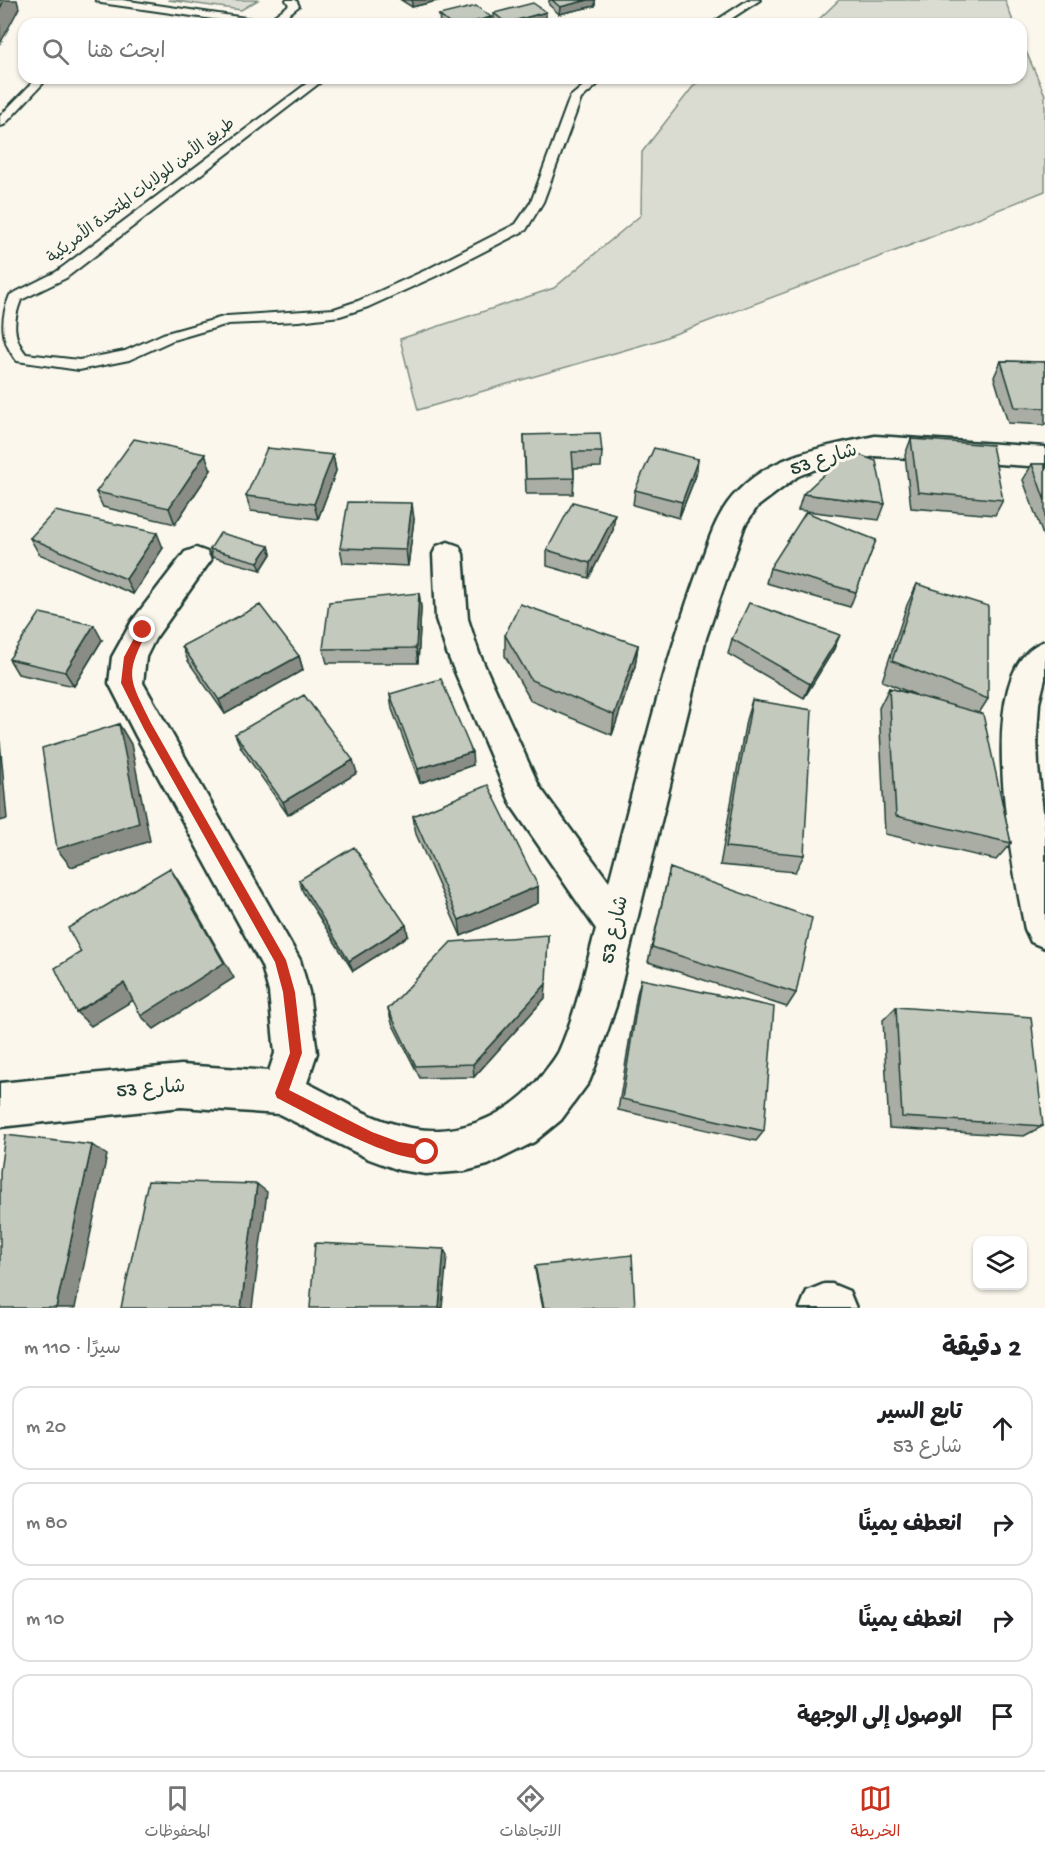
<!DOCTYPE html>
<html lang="ar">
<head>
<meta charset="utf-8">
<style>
	body { margin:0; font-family:"Gochi Hand","Playpen Sans Arabic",sans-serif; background:#f6f6f6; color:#202124; direction:rtl }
	.controls { position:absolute; right:18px; bottom:18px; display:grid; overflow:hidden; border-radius:12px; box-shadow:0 2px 4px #0004 }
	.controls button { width:54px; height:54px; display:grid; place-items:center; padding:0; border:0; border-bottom:2px solid #e0e0e0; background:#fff; color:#202124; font:30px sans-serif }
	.stop { position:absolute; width:18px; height:18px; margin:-14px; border:4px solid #c8321e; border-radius:50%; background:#fff }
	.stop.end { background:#c8321e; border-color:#fff; box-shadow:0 2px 6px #0008 }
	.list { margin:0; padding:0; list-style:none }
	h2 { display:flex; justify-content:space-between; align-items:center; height:78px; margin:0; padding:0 24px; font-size:26px }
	h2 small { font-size:20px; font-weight:400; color:#757577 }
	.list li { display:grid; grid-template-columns:39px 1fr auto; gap:18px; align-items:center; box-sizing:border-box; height:84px; margin:0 12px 12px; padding:0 12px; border:2px solid #e0e0e0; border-radius:18px }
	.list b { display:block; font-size:22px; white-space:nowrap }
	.list p { margin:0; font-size:20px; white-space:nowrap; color:#757577 }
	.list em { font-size:20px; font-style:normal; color:#757577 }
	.icon { flex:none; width:33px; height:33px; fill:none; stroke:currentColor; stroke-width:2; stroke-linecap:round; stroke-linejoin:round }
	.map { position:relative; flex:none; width:1045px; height:1308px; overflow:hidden; direction:ltr }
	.search { position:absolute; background:#fff; box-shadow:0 2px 4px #0004; left:18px; right:18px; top:18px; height:66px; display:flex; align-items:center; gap:15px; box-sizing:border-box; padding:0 21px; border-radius:18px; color:#757577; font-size:22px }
	.sheet { height:462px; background:#fff }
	nav { display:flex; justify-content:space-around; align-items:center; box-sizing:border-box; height:84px; border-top:2px solid #e0e0e0; background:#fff; font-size:16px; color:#757577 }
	nav a { display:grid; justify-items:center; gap:3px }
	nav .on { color:#c8321e }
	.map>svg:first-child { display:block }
	.green { fill:#dbdcd1; stroke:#7d8c82; stroke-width:1.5 }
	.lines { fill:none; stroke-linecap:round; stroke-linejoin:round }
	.service-casing { stroke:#1f3d34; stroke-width:4 }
	.minor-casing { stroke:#1f3d34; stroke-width:5 }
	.service { fill:#fbf7ec; fill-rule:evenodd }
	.minor { fill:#fbf7ec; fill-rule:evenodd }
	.wall { fill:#a9ada3; stroke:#1f3d34; stroke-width:1.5 }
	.shaded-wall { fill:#898d85; stroke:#1f3d34; stroke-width:1.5 }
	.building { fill:#c4c9be; stroke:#1f3d34; stroke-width:1.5 }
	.route { fill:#c8321e }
	.labels { text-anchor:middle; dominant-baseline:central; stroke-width:6; stroke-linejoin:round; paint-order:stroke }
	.far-street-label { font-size:16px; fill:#1f3d34; stroke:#fbf7ec }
	.street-label { font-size:20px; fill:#1f3d34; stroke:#fbf7ec }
</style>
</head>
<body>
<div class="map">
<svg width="1045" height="1308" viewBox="0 0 1045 1308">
	<rect width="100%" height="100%" fill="#fbf7ec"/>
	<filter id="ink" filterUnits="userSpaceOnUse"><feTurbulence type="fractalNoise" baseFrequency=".0167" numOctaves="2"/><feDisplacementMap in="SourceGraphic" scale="12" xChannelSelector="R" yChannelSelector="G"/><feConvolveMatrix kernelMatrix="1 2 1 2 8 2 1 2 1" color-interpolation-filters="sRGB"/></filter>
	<g filter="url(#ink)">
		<!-- green -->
		<path class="green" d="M168,0H258L241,10Z
			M839,0H1005L1014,24H814Z
			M1021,40L1045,95V191L911,245L656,341L418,410L400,339L554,288L641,215L642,152L695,84L707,78H1021Z"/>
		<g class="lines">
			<defs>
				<path id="service" d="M96,0H122L267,21L289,5L286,0H296L299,6L276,24H248L101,3Z
					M748,0H760L723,24H711Z
					M37,78H48L4,125L0,126V116Z
					M314,78H326L66,278L21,300C13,320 12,337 26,354L79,360L125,351L163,334L227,316L334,309L358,301L426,270L516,224L531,202L570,97L593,78H605L581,99L543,202L526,230L436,276L368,307L340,316L299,321L228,324L173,340L129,360L79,370L17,361C0,341 0,319 10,295L56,272Z"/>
				<path id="minor" d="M875,436L1045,447V467L875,456L816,469L798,476L757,507L745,525L706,638L616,1006L595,1067L589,1082L561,1120L534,1142L488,1165L465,1171L426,1174L399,1170L369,1159L279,1114L181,1107L0,1127V1083L181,1065L269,1071L275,1053L269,992L262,966L136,736L109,683L112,657L132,621L185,552L196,548L207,552L211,560L155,639L146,657L143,683L300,960L309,992L317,1053L307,1083C336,1097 366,1117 398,1125C453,1141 509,1118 543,1074C548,1067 555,1059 559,1051C576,1013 585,970 596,929L513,808L508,797L447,653L436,619L433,554L437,546L448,542L459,546L463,554L468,619L479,653L539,786L609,882C636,780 660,676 696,576C707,547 715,513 738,491C775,453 826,447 875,436Z
					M1045,641V679L1039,703L1037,734L1038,767L1045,830V948L1031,942L1025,929C1014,870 969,666 1045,641Z
					M824,1284H832L849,1291L856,1308H800L807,1291Z"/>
			</defs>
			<!-- service casing -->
			<use href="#service" class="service-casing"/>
			<!-- minor casing -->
			<use href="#minor" class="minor-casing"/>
			<!-- service -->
			<use href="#service" class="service"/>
			<!-- minor -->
			<use href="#minor" class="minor"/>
		</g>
		<!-- wall -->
		<path class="wall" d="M401,0H441L412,7Z
			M549,0H595V6L559,14L549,5Z
			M494,13L546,20L531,24H498L494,21Z
			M439,15L491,24H440Z
			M1001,361L1045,362V425L1008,423L994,377Z
			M524,435L602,452L601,467L574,468V478L573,494H526Z
			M911,439L1003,500L995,515L911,508L905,455Z
			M333,455L336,471L318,519L251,511L246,496Z
			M698,459L696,475L679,518L633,505L635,490Z
			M1032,464H1045V541L1023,480Z
			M211,470L175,524L103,507L96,492Z
			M803,494L885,504L879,520L798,510Z
			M414,519L408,566L343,563L340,548Z
			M613,530L589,578L547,566V550Z
			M30,538L163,548L133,594L39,554Z
			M876,540L850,607L766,583L770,568Z
			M269,546L271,554L261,570L212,557L210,549Z
			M917,584L988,699L979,713L1011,843L996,860L885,834L879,708L889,688L916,695L882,681L907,605Z
			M419,593L421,608L418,663H327L323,649Z
			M505,635L638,645L635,666L612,735L531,701L505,656Z
			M732,639L834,649L804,698L728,654Z
			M102,640L74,686L18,674L9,659Z
			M182,646L299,656L303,670L225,714L188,661Z
			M390,694L473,765L420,783L392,709Z
			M752,700L804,855L795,872L720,865L746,720Z
			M235,734L357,773L288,815L241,748Z
			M413,816L538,886V903L461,936L416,834Z
			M670,868L796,993L787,1007L648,962Z
			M299,880L406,925L408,936L353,971L303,892Z
			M548,935L545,998L474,1077L420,1078L392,1023L388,1009Z
			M641,979L764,1131L756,1141L618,1110L637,994Z
			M896,1007L1043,1126L1024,1136L889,1128L883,1020Z
			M535,1266L635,1308H543L535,1270Z"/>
		<!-- shaded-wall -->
		<path class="shaded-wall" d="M4,0H17L19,8L0,44V8Z
			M412,0H441L412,7Z
			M588,0H595V6L559,14L560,7Z
			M546,12V20L531,24H506V23Z
			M491,17V24H465Z
			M205,454L211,470L175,524L169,508Z
			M333,455L336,471L318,519L314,504Z
			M698,459L696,475L679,518L682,502Z
			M412,503L414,519L408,566L406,550Z
			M615,514L613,530L589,578L590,563Z
			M157,533L163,548L133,594L126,579Z
			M269,546L271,554L261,570L258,562Z
			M419,593L421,608L418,663L416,648Z
			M94,625L102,640L74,686L65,672Z
			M840,635L834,649L804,698L810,684Z
			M638,645L635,666L612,735L614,715Z
			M299,656L303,670L225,714L219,700Z
			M119,724L131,744L150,841L71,867L57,849Z
			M0,741L7,819L0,821Z
			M472,752L473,765L420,783L418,769Z
			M353,760L357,773L288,815L283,802Z
			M170,868L181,885L234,978L154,1029L141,1016Z
			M538,886V903L461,936L459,920Z
			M406,925L408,936L353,971L349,961Z
			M124,983L137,998L91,1026L76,1012Z
			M546,984L545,998L474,1077L473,1064Z
			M92,1145L107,1155L75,1308H56Z
			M257,1184L267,1192L252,1308H241Z
			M444,1249L447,1256L442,1308H439Z"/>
		<!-- building -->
		<path class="building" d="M0,0H4L0,8Z
			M552,0H588L560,7Z
			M533,3L546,12L506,23L494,13Z
			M476,6L491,17L465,24H450L439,15Z
			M1001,361L1045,362V408L1015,407Z
			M600,433L602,452H572L574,478L526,479L524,435Z
			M134,439L205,454L169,508L96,492Z
			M911,439L992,445L1003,500L918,492Z
			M267,448L333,455L314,504L246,496Z
			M654,448L698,459L682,502L635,490Z
			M849,451L876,461L885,504L803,494Z
			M1032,464H1045V501Z
			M348,502L412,503L406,550L340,548Z
			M573,502L615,514L590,563L547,550Z
			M55,511L157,533L126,579L30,538Z
			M806,512L876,540L856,592L770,568Z
			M220,533L269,546L258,562L210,549Z
			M917,584L988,606V699L892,661Z
			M419,593L416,648L323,649L329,602Z
			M749,603L840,635L810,684L732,639Z
			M520,604L638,645L614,715L531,680L505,635Z
			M260,605L299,656L219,700L182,646Z
			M40,613L94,625L65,672L9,659Z
			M441,679L472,752L418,769L390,694Z
			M889,688L983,714L1011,843L896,816Z
			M304,695L353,760L283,802L235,734Z
			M752,700L812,710L804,855L726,847Z
			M119,724L139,823L57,849L42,748Z
			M488,785L538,886L459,920L413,816Z
			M354,847L406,925L349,961L299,880Z
			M170,868L224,963L141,1016L124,983L76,1012L55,968L81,952L68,928Z
			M670,868L812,918L796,993L652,947Z
			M548,935L546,984L473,1064L416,1066L388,1009L451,942Z
			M641,979L774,1007L764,1131L622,1099Z
			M896,1007L1031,1017L1043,1126L902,1117Z
			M5,1135L92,1145L56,1308H0V1172Z
			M148,1181L257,1184L241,1308H121Z
			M315,1243L444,1249L439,1308H310Z
			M632,1255L635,1308H544L535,1266Z"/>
	</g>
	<!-- route -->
	<path class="route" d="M143,626L148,630C124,676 129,678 151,723L286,960L295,992L302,1053L289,1090L372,1132L399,1142L431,1147L433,1152L431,1157C402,1169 306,1112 277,1098L275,1093L290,1053L283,992L275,962L144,729L121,683L124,657L140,627Z"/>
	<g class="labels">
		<!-- far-street labels -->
		<g class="far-street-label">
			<text transform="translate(142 192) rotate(-37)">طريق الأمن للولايات المتحدة الأمريكية</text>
		</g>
		<!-- street labels -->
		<g class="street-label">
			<text transform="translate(824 461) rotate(-17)">شارع 53</text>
			<text transform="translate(616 930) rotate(-77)">شارع 53</text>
			<text transform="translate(151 1090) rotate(-4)">شارع 53</text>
		</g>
	</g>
</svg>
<div class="controls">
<button><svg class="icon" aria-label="layers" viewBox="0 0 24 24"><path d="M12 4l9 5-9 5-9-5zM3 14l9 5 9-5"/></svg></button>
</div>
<div class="stop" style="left:426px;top:1152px"></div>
<div class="stop end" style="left:143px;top:630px"></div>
<div class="search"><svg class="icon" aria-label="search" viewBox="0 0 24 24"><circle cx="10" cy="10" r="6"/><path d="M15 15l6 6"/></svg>ابحث هنا</div>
</div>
<section class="sheet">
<h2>2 دقيقة<small>سيرًا · 110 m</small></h2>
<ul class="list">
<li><svg class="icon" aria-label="ahead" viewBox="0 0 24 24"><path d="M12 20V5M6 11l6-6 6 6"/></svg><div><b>تابع السير</b><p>شارع 53</p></div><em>20 m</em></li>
<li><svg class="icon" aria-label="right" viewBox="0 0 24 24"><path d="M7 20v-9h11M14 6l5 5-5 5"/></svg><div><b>انعطف يمينًا</b></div><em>80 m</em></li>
<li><svg class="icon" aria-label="right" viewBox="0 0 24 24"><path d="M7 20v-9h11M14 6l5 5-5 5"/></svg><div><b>انعطف يمينًا</b></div><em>10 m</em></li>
<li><svg class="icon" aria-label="arrive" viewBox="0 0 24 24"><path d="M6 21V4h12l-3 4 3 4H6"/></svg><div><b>الوصول إلى الوجهة</b></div></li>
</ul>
</section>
<nav>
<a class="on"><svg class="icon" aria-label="map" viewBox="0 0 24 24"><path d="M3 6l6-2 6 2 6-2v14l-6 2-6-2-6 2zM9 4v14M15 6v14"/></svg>الخريطة</a>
<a><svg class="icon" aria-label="directions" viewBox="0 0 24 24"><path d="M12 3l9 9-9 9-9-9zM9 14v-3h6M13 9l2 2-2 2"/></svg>الاتجاهات</a>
<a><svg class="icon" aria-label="saved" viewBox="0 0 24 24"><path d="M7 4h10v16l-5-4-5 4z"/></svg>المحفوظات</a>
</nav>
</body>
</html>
